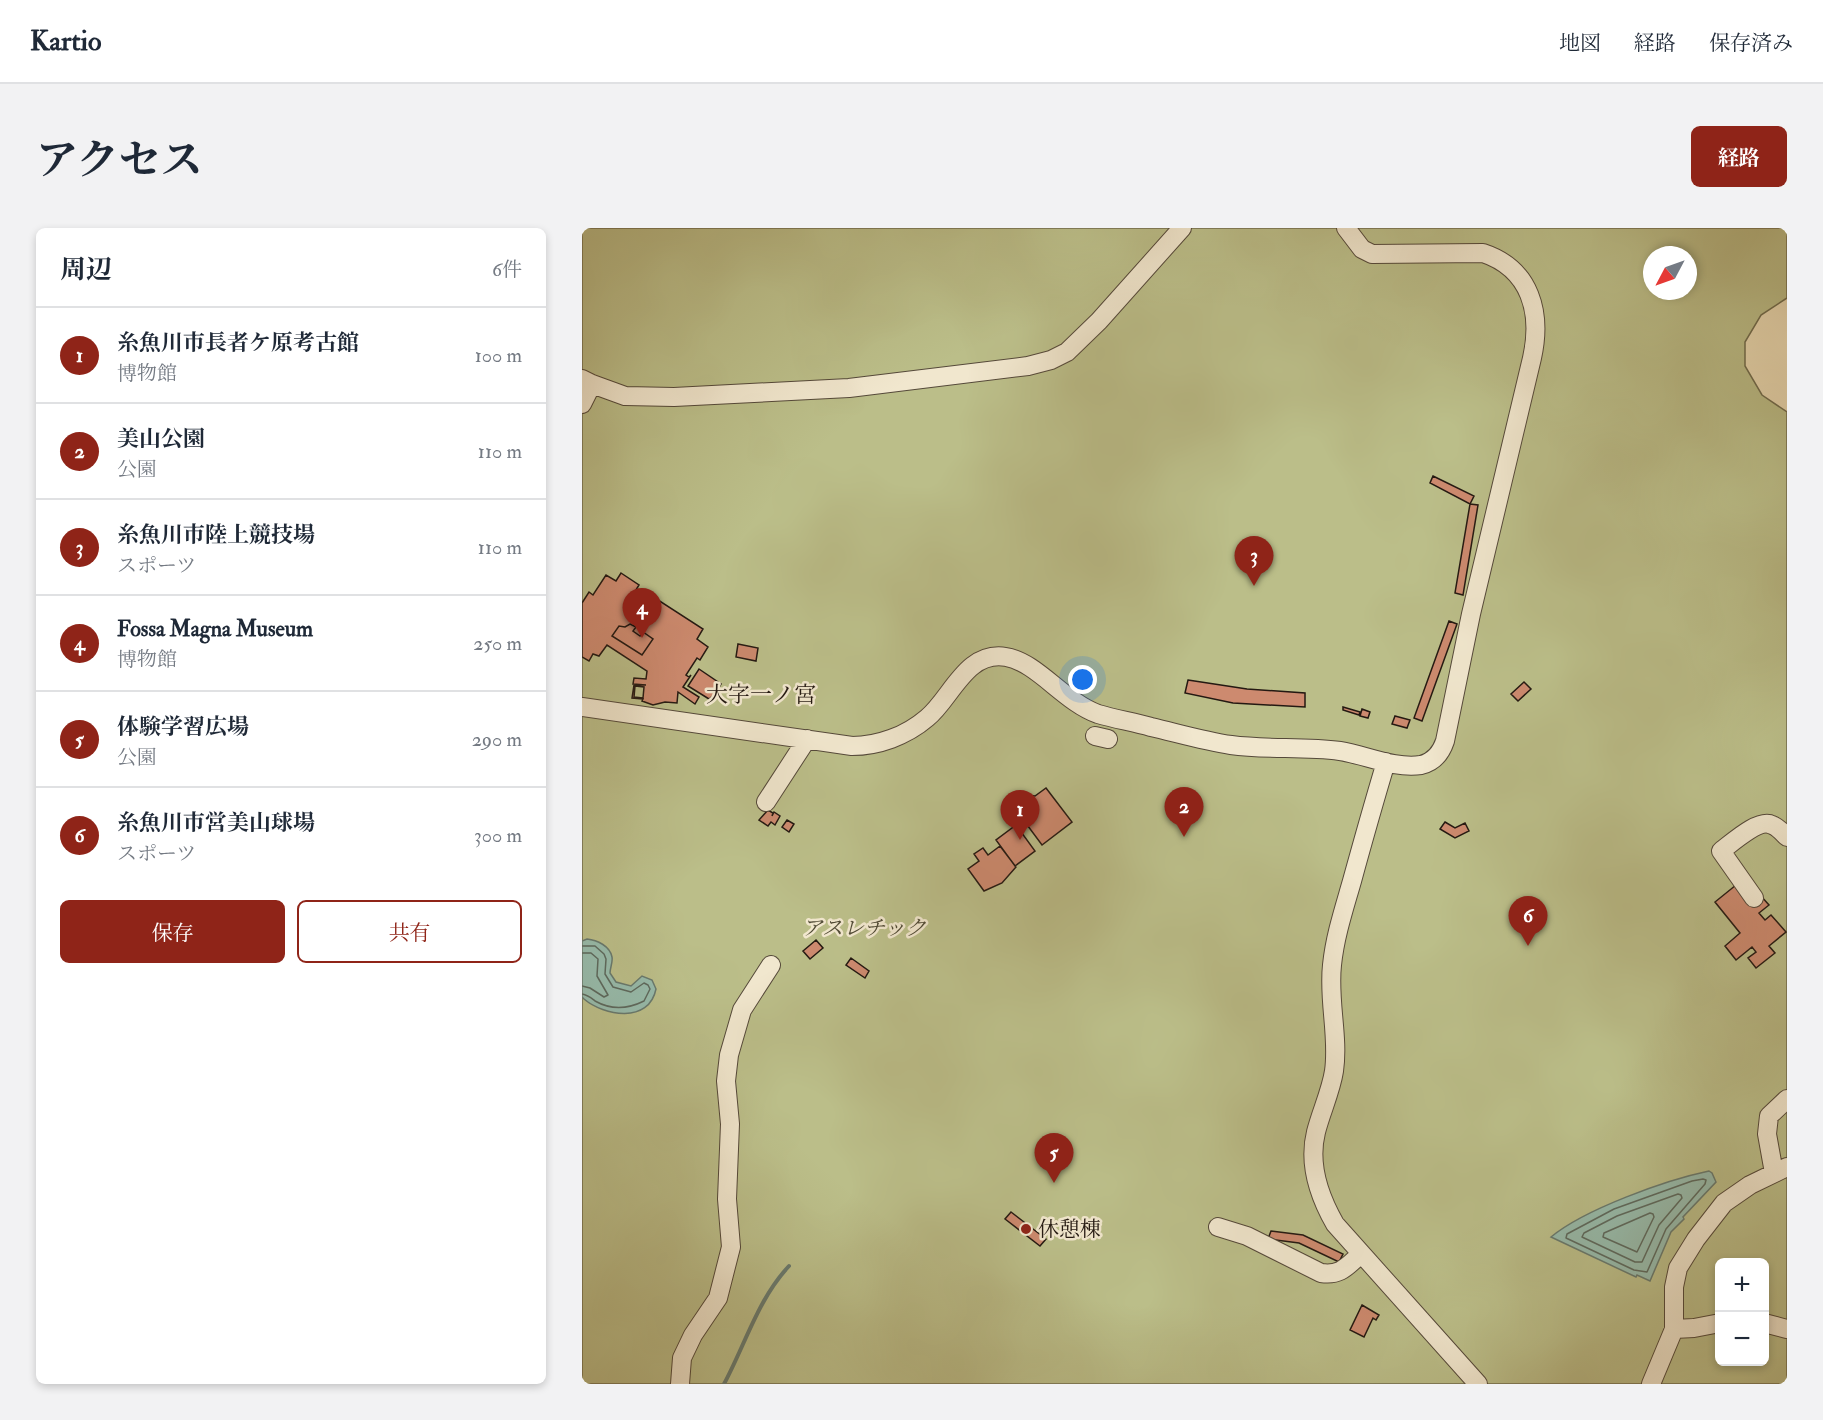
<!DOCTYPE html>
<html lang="ja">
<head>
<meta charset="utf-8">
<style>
	body { margin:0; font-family:"IM FELL Double Pica","Noto Serif JP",serif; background:#f2f2f3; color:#1f2937 }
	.controls { position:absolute; right:18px; bottom:18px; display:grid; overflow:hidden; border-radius:9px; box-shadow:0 3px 9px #0003 }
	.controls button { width:54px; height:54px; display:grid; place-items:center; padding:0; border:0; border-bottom:2px solid #e0e1e3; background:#fff; color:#1f2937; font:30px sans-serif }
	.compass { position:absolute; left:1061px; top:18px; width:54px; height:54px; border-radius:50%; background:#fff; box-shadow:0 3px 9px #0003; rotate:229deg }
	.you { position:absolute; left:501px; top:452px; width:21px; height:21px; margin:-15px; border:4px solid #fff; border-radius:50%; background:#1a73e8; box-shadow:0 0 0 9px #1a73e833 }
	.badge { display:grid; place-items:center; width:39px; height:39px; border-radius:50%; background:#8f2418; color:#fff; font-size:20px; font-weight:700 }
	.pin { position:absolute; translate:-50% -50px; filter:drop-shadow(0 2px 3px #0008) }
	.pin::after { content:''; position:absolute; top:32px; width:21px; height:18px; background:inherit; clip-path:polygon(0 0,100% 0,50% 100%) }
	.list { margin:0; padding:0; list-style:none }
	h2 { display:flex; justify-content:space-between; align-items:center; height:78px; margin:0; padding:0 24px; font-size:26px }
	h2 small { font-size:20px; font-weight:400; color:#747a83 }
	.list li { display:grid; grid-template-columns:39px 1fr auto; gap:18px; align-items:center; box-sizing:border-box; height:96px; padding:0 24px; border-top:2px solid #e0e1e3 }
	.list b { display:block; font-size:22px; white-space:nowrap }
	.list p { margin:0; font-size:20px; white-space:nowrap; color:#747a83 }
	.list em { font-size:20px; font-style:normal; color:#747a83 }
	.actions { display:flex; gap:12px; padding:18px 24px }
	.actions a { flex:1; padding:14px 0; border:2px solid #8f2418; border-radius:9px; text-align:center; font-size:21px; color:#8f2418 }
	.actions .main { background:#8f2418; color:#fff }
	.map { position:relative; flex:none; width:1205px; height:1156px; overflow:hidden; border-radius:9px }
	header { display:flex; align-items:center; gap:36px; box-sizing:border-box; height:84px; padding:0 30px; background:#fff; border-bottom:2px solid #e0e1e3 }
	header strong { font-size:28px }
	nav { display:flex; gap:33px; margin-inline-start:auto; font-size:21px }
	.intro { display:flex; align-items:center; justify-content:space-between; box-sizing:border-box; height:144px; padding:0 36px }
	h1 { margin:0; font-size:42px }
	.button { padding:15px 27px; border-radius:9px; background:#8f2418; color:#fff; font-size:21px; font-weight:700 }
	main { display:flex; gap:36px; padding:0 36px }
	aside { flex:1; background:#fff; border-radius:9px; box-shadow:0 3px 9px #0003 }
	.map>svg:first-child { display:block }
	.green { fill:#bbbe89; stroke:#706c4e; stroke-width:1.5; fill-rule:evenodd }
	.water { fill:#97bbab; stroke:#697a6e; stroke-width:1.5 }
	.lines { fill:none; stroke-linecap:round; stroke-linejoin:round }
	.shore { stroke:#5e6a5e; stroke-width:1.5 }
	.stream { stroke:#697a6e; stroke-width:4 }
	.building { fill:#cd8a6f; stroke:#241912; stroke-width:1.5; fill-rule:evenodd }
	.minor-casing { stroke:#55493a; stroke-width:20 }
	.minor { stroke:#f1e7ce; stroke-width:18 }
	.poi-dot { fill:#8f2418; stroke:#f1e7ce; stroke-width:2 }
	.labels { text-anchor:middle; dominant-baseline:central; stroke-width:5; stroke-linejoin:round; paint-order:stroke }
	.park-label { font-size:21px; font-style:italic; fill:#514b36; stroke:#f1e7ce }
	.poi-label { font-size:21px; fill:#241912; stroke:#f1e7ce; text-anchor:start }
	.neighbourhood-label { font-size:22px; fill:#241912; stroke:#f1e7ce }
</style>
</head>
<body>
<header>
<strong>Kartio</strong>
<nav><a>地図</a><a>経路</a><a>保存済み</a></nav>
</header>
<div class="intro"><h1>アクセス</h1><a class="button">経路</a></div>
<main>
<aside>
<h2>周辺<small>6件</small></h2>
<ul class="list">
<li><span class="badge">1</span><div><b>糸魚川市長者ケ原考古館</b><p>博物館</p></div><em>100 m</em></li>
<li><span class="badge">2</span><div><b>美山公園</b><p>公園</p></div><em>110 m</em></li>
<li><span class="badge">3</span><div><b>糸魚川市陸上競技場</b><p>スポーツ</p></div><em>110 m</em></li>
<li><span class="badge">4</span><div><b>Fossa Magna Museum</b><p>博物館</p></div><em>250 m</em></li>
<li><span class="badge">5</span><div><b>体験学習広場</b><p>公園</p></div><em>290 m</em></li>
<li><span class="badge">6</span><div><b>糸魚川市営美山球場</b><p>スポーツ</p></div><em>300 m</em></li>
</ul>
<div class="actions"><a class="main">保存</a><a>共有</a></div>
</aside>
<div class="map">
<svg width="1205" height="1156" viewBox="0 0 1205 1156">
	<rect width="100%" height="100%" fill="#e9dab3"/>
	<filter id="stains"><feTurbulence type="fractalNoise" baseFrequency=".00333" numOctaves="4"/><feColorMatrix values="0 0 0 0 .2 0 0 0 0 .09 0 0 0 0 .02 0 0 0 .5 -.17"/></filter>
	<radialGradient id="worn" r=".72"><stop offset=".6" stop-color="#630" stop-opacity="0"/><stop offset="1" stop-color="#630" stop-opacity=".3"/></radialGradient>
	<!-- green -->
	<path class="green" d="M0,0H1205V70L1179,87L1163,114V138L1180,167L1205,184V1156H0ZM1070,27H1106V63H1070ZM1138,1034H1182V1134H1138Z"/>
	<!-- water -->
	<path class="water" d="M5,711C15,712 28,718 30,729C31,734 28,740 28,745L34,754L49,758L60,748L70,752L74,761C67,796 22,788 2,771L0,769V713Z
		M1127,943L1130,945L1134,954L1101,989L1102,991L1089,1004L1068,1053L1055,1047L1054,1049L969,1009C1003,981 1084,952 1127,943Z"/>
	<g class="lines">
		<!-- shore -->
		<path class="shore" d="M0,718H13L22,726L24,731L23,746L31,759L49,764L62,755L66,757L68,761L62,773C46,781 29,782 13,773C8,769 6,767 0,766
			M0,725H9L16,731L15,748L26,767L22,769L8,760L0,758
			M1121,951L1124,952L1123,956L1084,1001L1065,1044L1052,1042L984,1010L985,1006L1032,981L1110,953Z
			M1096,966L1099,967L1100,970L1077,997L1060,1034H1053L1000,1009L1002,1005L1035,988Z
			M1068,985L1071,986L1072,989L1055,1024L1021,1009L1022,1005Z"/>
		<!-- stream -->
		<path class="stream" d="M142,1156C163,1117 176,1071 207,1038"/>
	</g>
	<!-- building -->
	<path class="building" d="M851,248L892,268L888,276L848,255Z
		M888,276L896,277L881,367L873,365Z
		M39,345L57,357L52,365L57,369L47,384L56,390L70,368L121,401L115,411L126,419L118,432L115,430L104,447L107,449L109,447L101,459L117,469L113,476L96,464L95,475L83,474L71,477L60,473L61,471L50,470L52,457H64L51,456L52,450L64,451L65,443L25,417L17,428L11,426L7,433L0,429V375L7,364L11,367L24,347L34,353ZM48,396L54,399L51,403L58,408L61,404L71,411L60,427L30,408L37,398L43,399ZM53,458L62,459L61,470L52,469Z
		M867,393L875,396L840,493L832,490Z
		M48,396L54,399L51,403L58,408L61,404L71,411L60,427L30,408L37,398L43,399Z
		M156,416L176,420L174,433L154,429Z
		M117,441L139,456L133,466L127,471L106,458Z
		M606,452L665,461L723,465V479L651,475L603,465Z
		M942,454L949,461L936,473L929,466Z
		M761,479L778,484L777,487L761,482Z
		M780,481L788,484L786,490L778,488Z
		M813,488L828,492L825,500L810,496Z
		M464,560L490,594L460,617L434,582L445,574L447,567L453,568Z
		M186,582L191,585L190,588L192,584L198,588L193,597L189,594L186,598L177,592Z
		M205,592L212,596L207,604L200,599Z
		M863,594L873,600L883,595L887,603L873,610L858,601Z
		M434,597L453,623L433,638L414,612Z
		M418,618L434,639L420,655L402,663L386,641L397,633L392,626L401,620L406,627Z
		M1154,657L1179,668L1187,677L1177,685L1183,692L1189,687L1204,704L1187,718L1193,725L1174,740L1166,730L1174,724L1170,719L1154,732L1143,718L1158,705L1133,674Z
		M234,712L241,720L228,731L221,723Z
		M269,730L287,743L283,750L264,737Z
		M429,984L464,1011L458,1018L423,991Z
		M689,1003L721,1007L761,1026L757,1034L717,1015L686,1011Z
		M780,1077L797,1087L794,1092L791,1090L782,1109L768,1102Z"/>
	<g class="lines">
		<defs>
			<path id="minor" d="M0,151L10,156L43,168L92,169L267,160L446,138L469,132L485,124L517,93L600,0
				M0,176L10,156
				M0,479L270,518C296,518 324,508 345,490C369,471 384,422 424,429C455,434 482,474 516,486C533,491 551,494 569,499C595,505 622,513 649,517C685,522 722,518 758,523C784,527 812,541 839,537C852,534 859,525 863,513L889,386L950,130C960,85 949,41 901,25L790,26L780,21L764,0
				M513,508L526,511
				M804,534C792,574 781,613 770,653C762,681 753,708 750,737C746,773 757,808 752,843C749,863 739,884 734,904C726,936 737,968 753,996L896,1156
				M184,574L225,511
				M1172,670L1139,623C1150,615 1177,590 1190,597C1196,599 1201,605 1205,609
				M1192,945L1185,906L1187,888L1205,871
				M636,999L665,1008L739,1045C759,1048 765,1038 779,1026
				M1182,1095L1205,1101
				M1092,1101L1112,1100L1138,1095
				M98,1156L100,1130L111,1107L136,1070L149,1019L145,971L148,896L144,853L147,827L160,782L189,737
				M1069,1156L1092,1101V1059L1096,1040L1114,1011L1142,975L1168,957L1205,939"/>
		</defs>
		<!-- minor casing -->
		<use href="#minor" class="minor-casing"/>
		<!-- minor -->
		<use href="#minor" class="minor"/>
	</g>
	<!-- markers -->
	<circle class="poi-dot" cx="444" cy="1001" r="6"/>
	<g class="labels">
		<!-- park labels -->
		<g class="park-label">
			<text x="282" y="700">アスレチック</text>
		</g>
		<!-- poi labels -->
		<g class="poi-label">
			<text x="456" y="1001">休憩棟</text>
		</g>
		<!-- neighbourhood labels -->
		<g class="neighbourhood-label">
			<text x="179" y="467">大字一ノ宮</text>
		</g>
	</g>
	<rect width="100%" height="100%" filter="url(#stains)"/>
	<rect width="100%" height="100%" fill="url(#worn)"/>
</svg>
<div class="controls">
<button>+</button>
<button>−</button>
</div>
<svg class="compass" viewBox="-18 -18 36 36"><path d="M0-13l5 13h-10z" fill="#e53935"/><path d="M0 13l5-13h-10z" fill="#747a83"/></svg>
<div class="you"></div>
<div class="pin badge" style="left:438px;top:612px">1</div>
<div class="pin badge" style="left:602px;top:609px">2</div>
<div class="pin badge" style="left:672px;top:358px">3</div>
<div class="pin badge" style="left:60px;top:410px">4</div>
<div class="pin badge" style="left:472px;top:955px">5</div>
<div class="pin badge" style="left:946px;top:718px">6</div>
</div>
</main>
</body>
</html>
